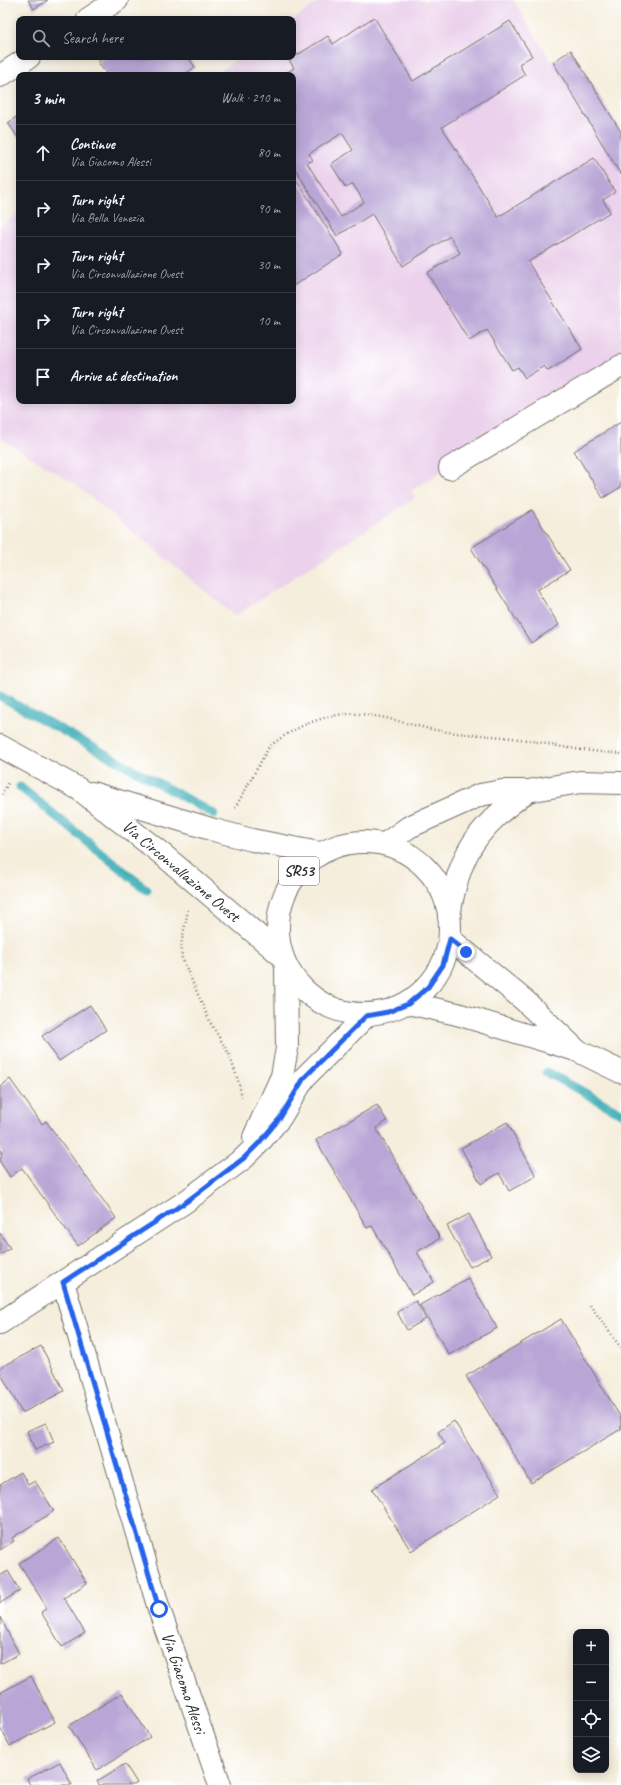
<!DOCTYPE html>
<html lang="en">
<head>
<meta charset="utf-8">
<style>
	body { margin:0; font-family:Caveat,sans-serif; background:#20242c; color:#f1f3f6 }
	.controls { position:absolute; right:12px; bottom:12px; display:grid; overflow:hidden; border-radius:8px; box-shadow:0 2px 10px #0003 }
	.controls button { width:36px; height:36px; display:grid; place-items:center; padding:0; border:0; border-bottom:1px solid #363941; background:#171b24; color:#f1f3f6; font:20px sans-serif }
	.stop { position:absolute; width:12px; height:12px; margin:-9px; border:3px solid #2563eb; border-radius:50%; background:#fff }
	.stop.end { background:#2563eb; border-color:#fff; box-shadow:0 1px 4px #0008 }
	.list { margin:0; padding:0; list-style:none }
	h2 { display:flex; justify-content:space-between; align-items:center; height:52px; margin:0; padding:0 16px; font-size:17px }
	h2 small { font-size:13px; font-weight:400; color:#9ea1a6 }
	.list li { display:grid; grid-template-columns:26px 1fr auto; gap:12px; align-items:center; box-sizing:border-box; height:56px; padding:0 16px; border-top:1px solid #363941 }
	.list b { display:block; font-size:15px; white-space:nowrap }
	.list p { margin:0; font-size:13px; white-space:nowrap; color:#9ea1a6 }
	.list em { font-size:13px; font-style:normal; color:#9ea1a6 }
	.icon { flex:none; width:22px; height:22px; fill:none; stroke:currentColor; stroke-width:2; stroke-linecap:round; stroke-linejoin:round }
	.map { position:relative; flex:none; width:621px; height:1785px; overflow:hidden }
	.search { position:absolute; background:#171b24; box-shadow:0 2px 10px #0003; left:16px; top:16px; width:280px; height:44px; display:flex; align-items:center; gap:10px; box-sizing:border-box; padding:0 14px; border-radius:8px; color:#9ea1a6; font-size:15px }
	.panel { position:absolute; background:#171b24; box-shadow:0 2px 10px #0003; left:16px; top:72px; width:280px; height:332px; border-radius:8px }
	.map>svg:first-child { display:block }
	.built { fill:#ebd1eb }
	.lines { fill:none; stroke-linecap:round; stroke-linejoin:round }
	.stream { stroke:#3daeb8; stroke-width:9 }
	.building { fill:#b9a6d6; fill-rule:evenodd }
	.street-casing { stroke:#726f69; stroke-width:24 }
	.secondary-casing { stroke:#726f69; stroke-width:24 }
	.primary-casing { stroke:#726f69; stroke-width:24 }
	.path { stroke:#726f69; stroke-width:2.5; stroke-dasharray:1 3; stroke-linecap:butt }
	.street { stroke:#fff; stroke-width:22 }
	.secondary { stroke:#fff; stroke-width:22 }
	.primary { stroke:#fff; stroke-width:22 }
	.route { stroke:#2563eb; stroke-width:5 }
	.labels { text-anchor:middle; dominant-baseline:central; stroke-width:3; stroke-linejoin:round; paint-order:stroke }
	.shield { fill:#fff; stroke:#6b6b6b; stroke-width:1 }
	.shield-label { font-size:16px; font-weight:bold; fill:#2b2b2b }
	.street-label { font-size:17px; fill:#2b2b2b; stroke:#fff }
</style>
</head>
<body>
<div class="map">
<svg width="621" height="1785" viewBox="0 0 621 1785">
	<rect width="100%" height="100%" fill="#fff"/>
	<filter id="ink" filterUnits="userSpaceOnUse"><feTurbulence type="fractalNoise" baseFrequency=".025" numOctaves="2"/><feDisplacementMap in="SourceGraphic" scale="8" xChannelSelector="R" yChannelSelector="G"/><feConvolveMatrix kernelMatrix="1 2 1 2 8 2 1 2 1" color-interpolation-filters="sRGB"/></filter>
	<filter id="wash" filterUnits="userSpaceOnUse"><feTurbulence type="fractalNoise" baseFrequency=".012" numOctaves="4" result="noise"/><feDisplacementMap in="SourceGraphic" scale="16" xChannelSelector="R" yChannelSelector="G"/><feGaussianBlur stdDeviation="0.9" result="paint"/><feColorMatrix in="noise" values="0 0 0 0 0 0 0 0 0 0 0 0 0 0 0 0 0 1.4 0 .05"/><feComposite in="paint" operator="in"/></filter>
	<g filter="url(#wash)">
		<rect width="100%" height="100%" fill="#f5eedc"/>
		<!-- built -->
		<path class="built" d="M321,0H423L425,2L428,0H513L552,62L571,50L621,132V355L411,491L415,498L235,616L75,484L0,438V226L19,213V401H293V75H215L240,57H293V20Z"/>
		<g class="lines">
			<!-- stream -->
			<path class="stream" d="M0,696L214,814
				M20,787L147,890
				M547,1072L621,1113"/>
		</g>
		<g id="blocks">
			<!-- building -->
			<path class="building" d="M28,0H48L34,9Z
				M374,17L413,81L510,21L532,56L519,64L525,75L442,127L498,217L594,158L615,192L603,200L610,212L528,262L582,349L548,371L544,366L525,378L518,367L512,370L487,330L469,341L427,273L460,253L450,236L403,266L372,214L337,236L296,170L293,172V75H283L294,68L289,60L328,36L333,44ZM342,133L353,150L331,164L346,188L353,184L364,202L341,217L307,163L313,160L309,154Z
				M571,50L621,132V175L553,62Z
				M105,57H188L195,67L184,75H107L98,62Z
				M19,115V139L8,123Z
				M293,174L343,254L293,286Z
				M621,422V487L603,498L574,451Z
				M532,510L570,570L537,590L559,625L531,643L471,548Z
				M90,1005L106,1030L59,1061L42,1036Z
				M10,1079L42,1124L46,1121L116,1218L78,1246L22,1168L10,1177L0,1162L2,1151L0,1149V1087Z
				M377,1105L387,1121L376,1128L440,1238L417,1252L434,1282L412,1295L372,1226L367,1228L316,1140Z
				M507,1122L536,1176L509,1191L499,1173L481,1184L461,1148Z
				M469,1214L491,1256L470,1267L447,1226Z
				M0,1233L10,1248L0,1255Z
				M468,1278L497,1328L449,1355L420,1305Z
				M416,1301L426,1319L407,1330L397,1312Z
				M561,1319L621,1418V1429L531,1483L466,1376Z
				M41,1346L64,1391L22,1413L0,1372V1368Z
				M454,1421L500,1494L411,1551L372,1489L445,1443L438,1432Z
				M46,1423L54,1442L35,1450L27,1431Z
				M21,1472L28,1485L35,1481L54,1511L12,1538L14,1541L0,1550V1485Z
				M59,1538L87,1583L64,1598L85,1633L62,1647L41,1612L47,1608L19,1563Z
				M8,1571L20,1591L0,1603V1576Z
				M0,1617L19,1654L0,1664Z
				M31,1676L55,1722L10,1746L0,1727V1693Z
				M122,1693L150,1737L97,1770L69,1726Z
				M60,1762L72,1785H30L27,1779Z
				M125,1764L137,1783L134,1785H99L97,1781Z"/>
		</g>
	</g>
	<g filter="url(#ink)">
		<use href="#blocks" fill-opacity="0" stroke="#726f69" stroke-width="1"/>
		<g class="lines">
			<defs>
				<path id="street" d="M88,19L117,0
					M0,76L29,57
					M450,468L621,366
					M254,1137L282,1076L287,1048L286,967
					M63,1282L159,1609L220,1785
					M0,1323L185,1202L244,1158L258,1144L280,1118L304,1078L366,1016"/>
				<path id="secondary" d="M385,844L409,827L480,795L502,791H528L580,782L621,783
					M449,917C458,855 477,826 528,791"/>
				<path id="primary" d="M0,746L79,789L162,854L281,955
					M92,793L214,830L252,840L319,853
					M278 928a86 86 0 1 1 172 0a86 86 0 1 1-172 0Z
					M450,939L525,1001L574,1048
					M408,1003L457,1014L576,1050L621,1072"/>
			</defs>
			<!-- street casing -->
			<use href="#street" class="street-casing"/>
			<!-- secondary casing -->
			<use href="#secondary" class="secondary-casing"/>
			<!-- primary casing -->
			<use href="#primary" class="primary-casing"/>
			<!-- path -->
			<path class="path" d="M2,795L9,781
				M235,808L269,747C289,730 319,716 346,714C377,712 410,726 441,731C467,735 493,735 519,739C536,741 553,746 570,748C587,751 604,752 621,754
				M188,910L181,945L182,958L210,1022L229,1054L238,1080L242,1097
				M590,1305L621,1348"/>
			<!-- street -->
			<use href="#street" class="street"/>
			<!-- secondary -->
			<use href="#secondary" class="secondary"/>
			<!-- primary -->
			<use href="#primary" class="primary"/>
		</g>
	</g>
	<g class="lines" filter="url(#ink)">
		<!-- route -->
		<path class="route" d="M159,1609L63,1282L186,1202L244,1158L258,1144L280,1118L304,1078L366,1016L388,1012L408,1004L428,987L443,965L450,939L466,952"/>
	</g>
	<g class="labels">
		<!-- shield labels -->
		<rect class="shield" x="279" y="857" width="40" height="28" rx="3"/>
		<g class="shield-label">
			<text x="299" y="871">SR53</text>
		</g>
		<!-- street labels -->
		<g class="street-label">
			<text transform="translate(181 871) rotate(40)">Via Circonvallazione Ovest</text>
			<text transform="translate(184 1683) rotate(71)">Via Giacomo Alessi</text>
		</g>
	</g>
</svg>
<div class="controls">
<button>+</button>
<button>−</button>
<button><svg class="icon" aria-label="locate" viewBox="0 0 24 24"><circle cx="12" cy="12" r="6"/><path d="M12 2v4M12 18v4M2 12h4M18 12h4"/></svg></button>
<button><svg class="icon" aria-label="layers" viewBox="0 0 24 24"><path d="M12 4l9 5-9 5-9-5zM3 14l9 5 9-5"/></svg></button>
</div>
<div class="stop" style="left:159px;top:1609px"></div>
<div class="stop end" style="left:466px;top:952px"></div>
<div class="search"><svg class="icon" aria-label="search" viewBox="0 0 24 24"><circle cx="10" cy="10" r="6"/><path d="M15 15l6 6"/></svg>Search here</div>
<section class="panel">
<h2>3 min<small>Walk · 210 m</small></h2>
<ul class="list">
<li><svg class="icon" aria-label="ahead" viewBox="0 0 24 24"><path d="M12 20V5M6 11l6-6 6 6"/></svg><div><b>Continue</b><p>Via Giacomo Alessi</p></div><em>80 m</em></li>
<li><svg class="icon" aria-label="right" viewBox="0 0 24 24"><path d="M7 20v-9h11M14 6l5 5-5 5"/></svg><div><b>Turn right</b><p>Via Bella Venezia</p></div><em>90 m</em></li>
<li><svg class="icon" aria-label="right" viewBox="0 0 24 24"><path d="M7 20v-9h11M14 6l5 5-5 5"/></svg><div><b>Turn right</b><p>Via Circonvallazione Ovest</p></div><em>30 m</em></li>
<li><svg class="icon" aria-label="right" viewBox="0 0 24 24"><path d="M7 20v-9h11M14 6l5 5-5 5"/></svg><div><b>Turn right</b><p>Via Circonvallazione Ovest</p></div><em>10 m</em></li>
<li><svg class="icon" aria-label="arrive" viewBox="0 0 24 24"><path d="M6 21V4h12l-3 4 3 4H6"/></svg><div><b>Arrive at destination</b></div></li>
</ul>
</section>
</div>
</body>
</html>
